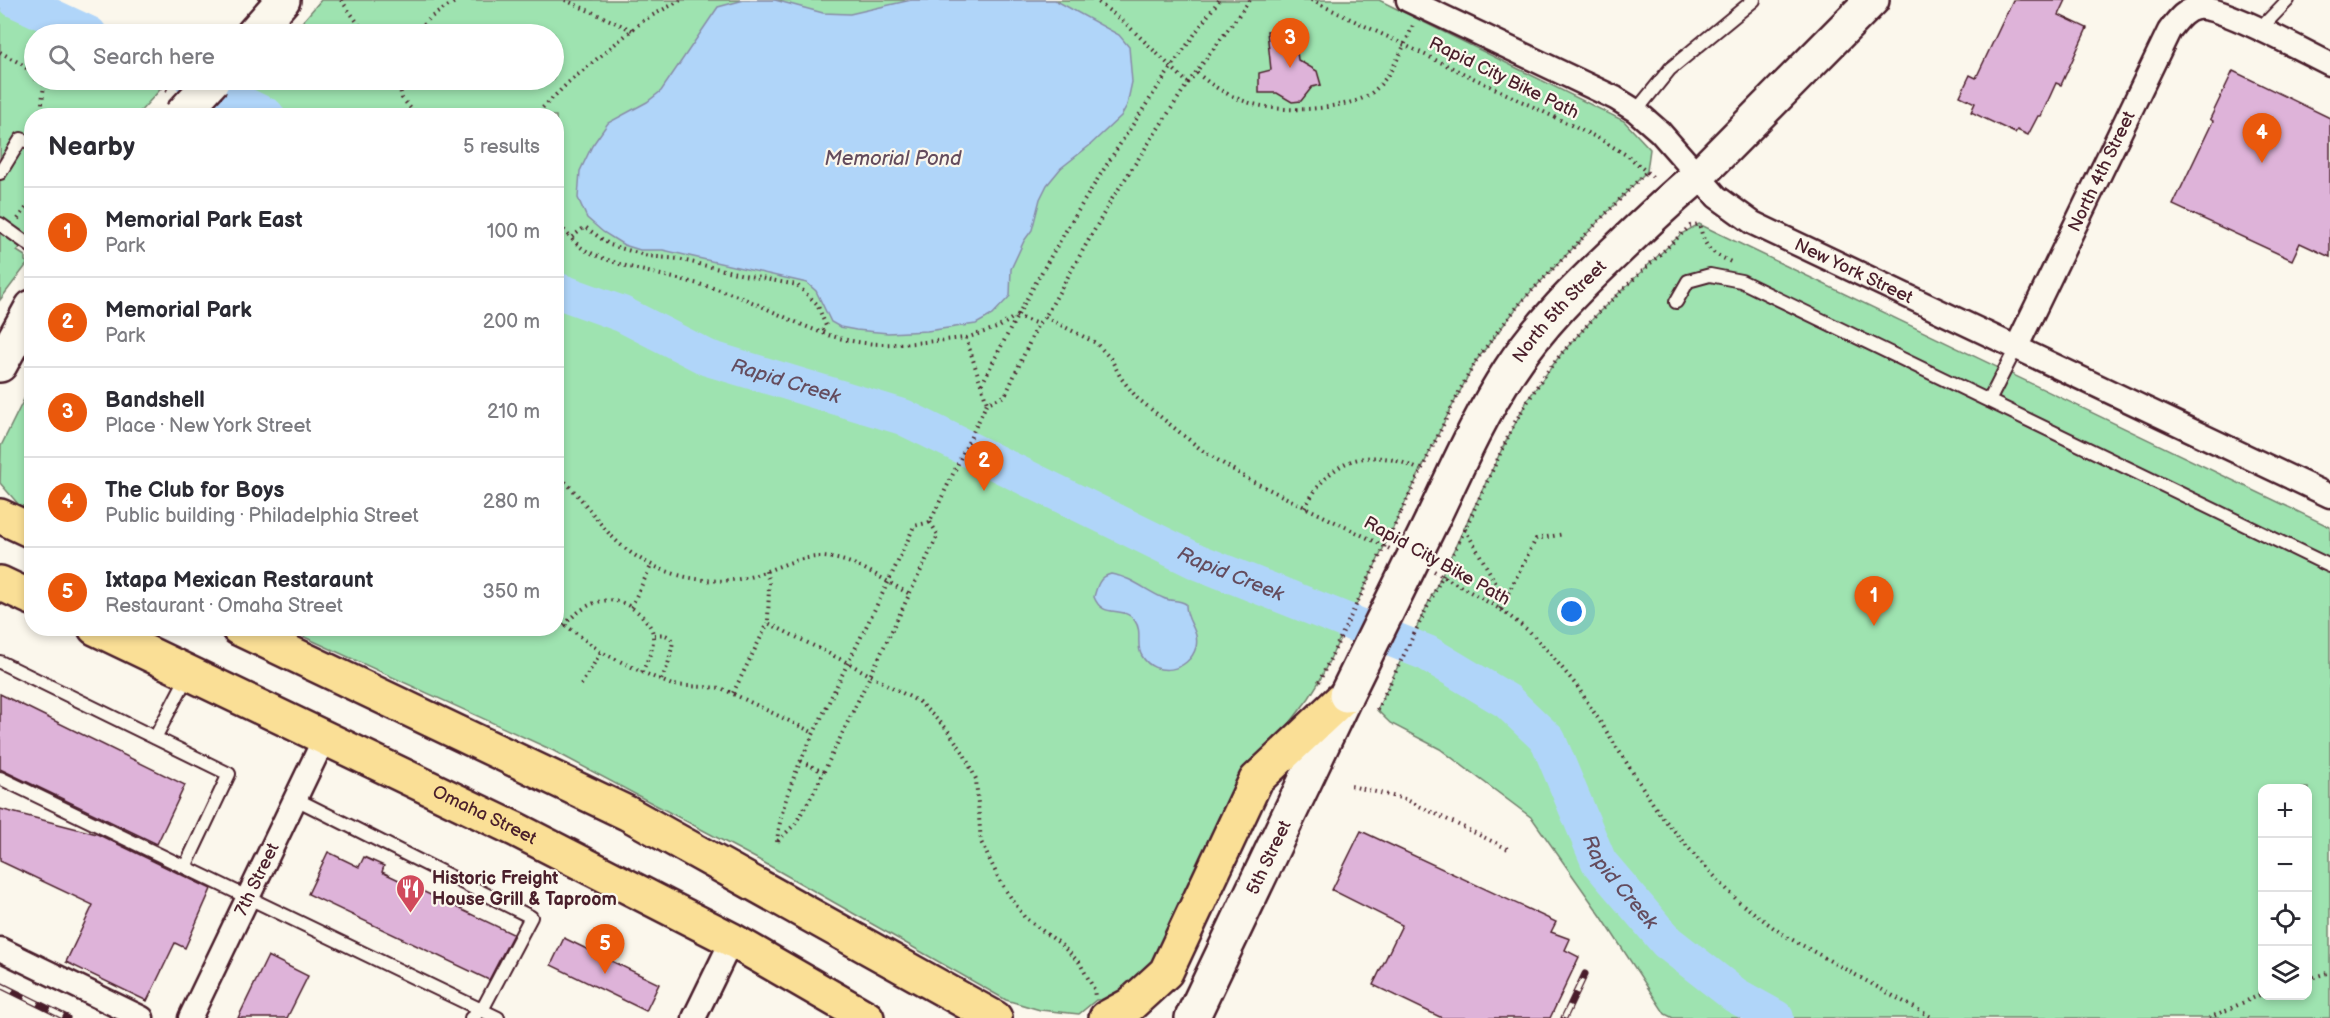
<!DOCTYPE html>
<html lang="en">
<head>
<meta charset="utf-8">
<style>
	body { margin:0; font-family:"Balsamiq Sans",sans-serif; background:#f7f7f7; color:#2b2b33 }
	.controls { position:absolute; right:18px; bottom:18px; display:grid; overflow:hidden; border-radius:12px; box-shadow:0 3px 9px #0003 }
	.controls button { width:54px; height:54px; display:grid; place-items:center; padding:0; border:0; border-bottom:2px solid #e1e1e2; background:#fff; color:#2b2b33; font:30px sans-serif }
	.you { position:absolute; left:1572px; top:612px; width:21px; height:21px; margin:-15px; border:4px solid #fff; border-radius:50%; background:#1a73e8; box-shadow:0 0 0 9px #1a73e833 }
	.badge { display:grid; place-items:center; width:39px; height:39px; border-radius:50%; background:#ea580c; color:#fff; font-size:20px; font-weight:700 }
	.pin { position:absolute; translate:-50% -50px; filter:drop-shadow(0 2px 3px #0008) }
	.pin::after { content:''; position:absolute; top:32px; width:21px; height:18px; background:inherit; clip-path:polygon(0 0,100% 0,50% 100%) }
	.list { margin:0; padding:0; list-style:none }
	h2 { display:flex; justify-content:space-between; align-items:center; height:78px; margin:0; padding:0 24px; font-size:26px }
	h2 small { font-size:20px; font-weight:400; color:#7c7c81 }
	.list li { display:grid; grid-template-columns:39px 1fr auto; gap:18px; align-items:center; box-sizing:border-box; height:90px; padding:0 24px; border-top:2px solid #e1e1e2 }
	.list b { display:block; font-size:22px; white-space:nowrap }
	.list p { margin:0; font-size:20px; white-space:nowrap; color:#7c7c81 }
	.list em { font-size:20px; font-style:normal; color:#7c7c81 }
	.icon { flex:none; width:33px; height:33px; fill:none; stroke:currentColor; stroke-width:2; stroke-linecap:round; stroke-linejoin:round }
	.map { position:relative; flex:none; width:2330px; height:1018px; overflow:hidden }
	.search { position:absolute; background:#fff; box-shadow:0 3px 9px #0003; left:24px; top:24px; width:540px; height:66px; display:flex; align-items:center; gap:15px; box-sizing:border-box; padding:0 21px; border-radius:33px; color:#7c7c81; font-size:22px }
	.panel { position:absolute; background:#fff; box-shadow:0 3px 9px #0003; left:24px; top:108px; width:540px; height:528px; border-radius:24px }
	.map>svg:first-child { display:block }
	.green { fill:#9ee3b0; stroke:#74816e; stroke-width:1.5; fill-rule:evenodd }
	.water { fill:#b0d5f9; stroke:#878ca7; stroke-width:1.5 }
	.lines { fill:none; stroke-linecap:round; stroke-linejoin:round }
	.river { stroke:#b0d5f9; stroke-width:36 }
	.building { fill:#deb3d9; stroke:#4a1f2b; stroke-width:1.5 }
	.lane-casing { stroke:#4a1f2b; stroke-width:16 }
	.street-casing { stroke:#4a1f2b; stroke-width:27 }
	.secondary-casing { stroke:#4a1f2b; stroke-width:38 }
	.primary-casing { stroke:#4a1f2b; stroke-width:38 }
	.path { stroke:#4a1f2b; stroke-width:4; stroke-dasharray:1.5 4.5; stroke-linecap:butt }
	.lane { stroke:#fbf7ec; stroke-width:12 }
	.street { stroke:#fbf7ec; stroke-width:22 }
	.secondary { stroke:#fbf7ec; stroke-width:33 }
	.primary { stroke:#fadf96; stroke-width:33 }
	.rail-casing { stroke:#4a1f2b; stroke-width:7 }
	.rail { stroke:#fbf7ec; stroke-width:4.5; stroke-dasharray:14; stroke-linecap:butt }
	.secondary-bridge-casing { stroke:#4a1f2b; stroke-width:38; stroke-linecap:butt }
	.path-bridge { stroke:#4a1f2b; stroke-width:4; stroke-dasharray:1.5 4.5; stroke-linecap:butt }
	.secondary-bridge { stroke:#fbf7ec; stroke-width:33 }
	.labels { text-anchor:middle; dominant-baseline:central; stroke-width:4.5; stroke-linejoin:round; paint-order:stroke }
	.street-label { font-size:18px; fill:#4a1f2b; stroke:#fbf7ec }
	.poi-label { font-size:18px; font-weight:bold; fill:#4a1f2b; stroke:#fbf7ec; text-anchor:start }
	.water-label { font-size:20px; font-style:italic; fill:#644c5e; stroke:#fbf7ec }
</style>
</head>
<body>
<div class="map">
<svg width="2330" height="1018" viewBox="0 0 2330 1018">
	<rect width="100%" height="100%" fill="#fbf7ec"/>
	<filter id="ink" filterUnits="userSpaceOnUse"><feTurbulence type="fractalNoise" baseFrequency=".0167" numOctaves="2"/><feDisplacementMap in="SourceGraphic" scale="12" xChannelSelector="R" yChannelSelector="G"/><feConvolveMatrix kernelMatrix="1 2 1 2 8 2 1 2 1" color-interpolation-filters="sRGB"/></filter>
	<g filter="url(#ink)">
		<!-- green -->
		<path class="green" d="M0,0H15L89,34H34V80H160L159,91L137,115L32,116L31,234L17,251L25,256V261L28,263L0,300Z
			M321,0H1379L1624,121L1650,149L1647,171L1522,301L1476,361L1445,420L1319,682L1309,698L1268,752L1168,937L1147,971L1113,999L1096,1000L1079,1014L1040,1010L1006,1000L761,861L552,750L287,629L556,628V116H223L254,80H554V34H292Z
			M1699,224L2330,527V1018H1673L1665,1014L1601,916L1532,818L1440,749L1390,723L1377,710L1501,451L1528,399L1561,354L1599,312L1681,234ZM2262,788H2308V996H2262Z
			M31,385V511L19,505L0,483L1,446Z"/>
		<!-- water -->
		<path class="water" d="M744,0H775L823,13L850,14L911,0H1055L1119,35L1129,47L1132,82L1127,105L1121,116L1089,146L1061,168L1047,185L1040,199L1032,230L1024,241L1011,269L1010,296L992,315L976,324L927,331L888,333L856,330L840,327L831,322L816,291L807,283L663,250H640L624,245L603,232L587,218L578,198L580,171L592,146L608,123L647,102L661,91L718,7Z
			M1111,574C1131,577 1145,590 1163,598C1171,602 1178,599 1186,604C1185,621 1200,630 1196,647C1189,672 1155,678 1142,656C1135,645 1143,632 1135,621C1123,604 1103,620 1094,597C1097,586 1099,577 1111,574Z"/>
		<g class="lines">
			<!-- river -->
			<g class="river">
				<path d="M16,0L89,34"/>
				<path d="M193,80L267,116"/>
				<path id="s1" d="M556,290L622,314L708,358L903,417L1196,561L1427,653L1507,701L1548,740L1599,862L1667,942L1735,995L1776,1018"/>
			</g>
		</g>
		<!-- building -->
		<path class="building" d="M2013,0H2066L2059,15L2087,28L2061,85L2056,83L2041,116H2038L2028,135L2017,130L2015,133L1971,112L1975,103L1960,96L1970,75L1976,78Z
			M1294,28L1298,60L1317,71L1321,85L1312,87L1301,101L1292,102L1277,93H1259V73L1271,70L1267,31Z
			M2233,71L2330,118V257L2300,243L2292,260L2173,205L2213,121L2210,119Z
			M0,694L185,785L157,844L0,769Z
			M0,809L97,834L211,889L185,948L175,943L147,1001L66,962L93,905L0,861Z
			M1361,831L1556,922L1551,932L1570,939L1565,950L1579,957L1550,1018H1442L1373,985L1402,925L1332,890Z
			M328,852L359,867L364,857L384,866L382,872L513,934L489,980L308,894Z
			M564,938L659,984L646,1011L551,965Z
			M268,956L308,976L287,1018H238Z"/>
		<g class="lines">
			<defs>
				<path id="lane" d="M2259,30L2288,0
					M1636,111L1670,69L1754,0
					M0,173L21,139L32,143
					M0,224L32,247
					M1676,302L1688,281L1710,275L1741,281L2330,566
					M1989,401L2017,346
					M0,662L229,774L185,867
					M155,738L188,675
					M0,778L498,1018
					M296,799L531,917L482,1010L471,1018"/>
				<g id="street">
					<path id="s2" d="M1408,0L1615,98L1636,111L1660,132L1717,197L1753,223L2330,496"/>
					<path id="s3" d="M2017,346L2169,31C2177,21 2184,10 2197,8C2220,5 2305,52 2330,64"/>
					<path d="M0,949L142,1018"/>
					<path id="s4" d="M190,1018L324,739"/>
					<path d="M694,1018L732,940"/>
				</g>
				<g id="secondary">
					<path d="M253,34L283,0"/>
					<path d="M0,365L32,307"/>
					<path id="s5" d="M1432,520C1456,470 1479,417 1510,370C1540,324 1578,287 1617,250C1643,225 1670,199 1698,176L1872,0"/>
					<path id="s6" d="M1192,1018L1346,695"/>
				</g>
				<g id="primary">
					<path d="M0,516L32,531"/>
					<path d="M0,583L32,598"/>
					<path id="s7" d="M95,628L515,829L732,940L867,1018"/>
					<path d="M238,628L627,813L995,1018"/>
					<path d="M1106,1018L1130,1005L1166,972L1256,780L1346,695"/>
				</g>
			</defs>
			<!-- lane casing -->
			<use href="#lane" class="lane-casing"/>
			<!-- street casing -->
			<use href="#street" class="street-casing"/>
			<!-- secondary casing -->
			<use href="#secondary" class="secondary-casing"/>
			<!-- primary casing -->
			<use href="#primary" class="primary-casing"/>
			<!-- path -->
			<path class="path" d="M341,0L366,34
				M565,0L632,30
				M1311,0L1600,139L1628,156L1655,179
				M416,34L431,17L458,0
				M0,52L23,65L34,75
				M1197,73C1235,106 1277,114 1327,107C1342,104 1357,103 1370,94C1392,78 1403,47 1414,23
				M39,80L44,84
				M144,80L170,91
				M398,80L402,98L417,116
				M1188,83L1250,0
				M44,84L41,112L45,116
				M44,84L54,80
				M534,116L569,82L644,20L681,0
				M18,219L32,200
				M556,221C565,231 577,247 589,252C633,273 683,277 729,293C769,307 806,331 847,340C886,349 927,341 966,338L987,403
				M572,237L585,227L610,245L648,256L678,259L744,275L797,285L817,304L826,326L822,333
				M1016,316L1038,324
				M1045,317L1096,343L1111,359L1121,378L1137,398L1203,451L1248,479L1390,549
				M966,338L999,327L1014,317
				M982,384C1049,249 1131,122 1219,0
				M556,474C584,496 599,529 627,550C662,576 711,588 753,576C775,569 798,556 823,557C856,559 881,579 910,594
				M556,489L561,478
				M1305,508C1330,457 1370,445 1420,470
				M1401,512L1461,388L1476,361L1498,331L1522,301L1647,171
				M1465,529L1505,599
				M1459,542L1515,422L1543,377L1561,354L1599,312L1690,226L1699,224C1706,249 1708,251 1731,262
				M766,571L769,583L768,623L848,663L919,702L946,728L963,752L976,779L981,842L1001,883L1025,918L1058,942L1079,962L1094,989L1095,997
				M1434,571L1500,609L1529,631L1547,650L1577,686L1659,813L1696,857L1738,901L1782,934L1933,1018
				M631,607L652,564
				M1500,609L1536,539L1564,534
				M556,618L601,652L642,672L672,685L721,688L814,733
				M564,625C588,600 614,589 642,616C647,622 653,628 653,636C654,649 647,661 642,672
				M654,635C663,634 668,634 673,642L668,665L661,680
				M581,685L601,652
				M733,693L768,623
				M801,761L823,772
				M1351,786L1405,799L1510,850
				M778,841L795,824L815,790L938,535L930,522
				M777,842C782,793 805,752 826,708C855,647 887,588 914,526L930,522L987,403L1005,396L1038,324L1045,317L1112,199L1188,83L1123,21L1095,0
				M2308,979L2330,972
				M2209,1018L2262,994"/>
			<!-- lane -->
			<use href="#lane" class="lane"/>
			<!-- street -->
			<use href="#street" class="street"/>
			<!-- secondary -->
			<use href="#secondary" class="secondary"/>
			<!-- primary -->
			<use href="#primary" class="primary"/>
			<defs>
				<path id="rail" d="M0,985L67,1018
					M1564,1018L1585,974"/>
			</defs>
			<!-- rail casing -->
			<use href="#rail" class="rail-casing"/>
			<!-- rail -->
			<use href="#rail" class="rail"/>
			<defs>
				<path id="secondary-bridge" d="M180,116L213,80
					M1346,695L1432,520"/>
			</defs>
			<!-- secondary-bridge casing -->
			<use href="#secondary-bridge" class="secondary-bridge-casing"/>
			<!-- path-bridge -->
			<path class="path-bridge" d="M1319,682L1401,512
				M1377,710L1459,542"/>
			<!-- secondary-bridge -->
			<use href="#secondary-bridge" class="secondary-bridge"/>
		</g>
	</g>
	<!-- icons -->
	<defs>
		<symbol id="restaurant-pin" viewBox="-11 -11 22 30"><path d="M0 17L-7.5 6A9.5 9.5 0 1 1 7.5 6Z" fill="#d1495b" stroke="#fbf7ec"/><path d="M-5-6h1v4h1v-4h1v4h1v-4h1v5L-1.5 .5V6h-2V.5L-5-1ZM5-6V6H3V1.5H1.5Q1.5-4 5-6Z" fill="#fff"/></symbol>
	</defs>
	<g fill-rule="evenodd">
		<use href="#restaurant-pin" x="394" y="872" width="33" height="45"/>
	</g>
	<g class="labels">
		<!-- street labels -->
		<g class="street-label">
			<text transform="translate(1504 78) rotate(26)">Rapid City Bike Path</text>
			<text stroke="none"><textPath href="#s3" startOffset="194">North 4th Street</textPath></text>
			<text stroke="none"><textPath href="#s2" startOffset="528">New York Street</textPath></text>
			<text stroke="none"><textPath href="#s5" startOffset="246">North 5th Street</textPath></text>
			<text transform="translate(1437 561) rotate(29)">Rapid City Bike Path</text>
			<text stroke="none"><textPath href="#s7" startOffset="432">Omaha Street</textPath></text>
			<text stroke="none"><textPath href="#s6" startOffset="178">5th Street</textPath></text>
			<text stroke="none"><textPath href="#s4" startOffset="154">7th Street</textPath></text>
		</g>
		<!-- poi labels -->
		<g class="poi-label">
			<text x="432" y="878">Historic Freight<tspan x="432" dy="21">House Grill &amp; Taproom</tspan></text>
		</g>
		<!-- water labels -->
		<g class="water-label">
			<text x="893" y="159">Memorial Pond</text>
			<text stroke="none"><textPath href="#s1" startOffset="248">Rapid Creek</textPath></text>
			<text stroke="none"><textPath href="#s1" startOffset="734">Rapid Creek</textPath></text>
			<text stroke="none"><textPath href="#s1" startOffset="1256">Rapid Creek</textPath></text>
		</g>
	</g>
</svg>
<div class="controls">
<button>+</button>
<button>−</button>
<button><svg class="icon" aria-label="locate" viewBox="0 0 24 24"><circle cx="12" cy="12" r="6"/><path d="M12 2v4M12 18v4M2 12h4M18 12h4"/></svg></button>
<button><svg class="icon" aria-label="layers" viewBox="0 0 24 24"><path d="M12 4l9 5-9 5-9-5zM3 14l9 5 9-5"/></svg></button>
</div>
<div class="you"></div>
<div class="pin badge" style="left:1874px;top:626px">1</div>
<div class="pin badge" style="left:984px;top:491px">2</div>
<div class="pin badge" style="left:1290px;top:68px">3</div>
<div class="pin badge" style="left:2262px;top:163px">4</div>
<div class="pin badge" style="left:605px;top:974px">5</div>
<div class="search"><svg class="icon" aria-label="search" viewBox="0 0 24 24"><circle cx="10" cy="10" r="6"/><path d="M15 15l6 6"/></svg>Search here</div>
<section class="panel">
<h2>Nearby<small>5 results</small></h2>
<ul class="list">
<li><span class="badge">1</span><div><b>Memorial Park East</b><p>Park</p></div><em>100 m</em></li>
<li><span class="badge">2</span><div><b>Memorial Park</b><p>Park</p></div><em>200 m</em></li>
<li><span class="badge">3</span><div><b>Bandshell</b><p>Place · New York Street</p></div><em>210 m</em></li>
<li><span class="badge">4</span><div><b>The Club for Boys</b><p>Public building · Philadelphia Street</p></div><em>280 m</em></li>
<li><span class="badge">5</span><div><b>Ixtapa Mexican Restaraunt</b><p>Restaurant · Omaha Street</p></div><em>350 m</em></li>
</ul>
</section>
</div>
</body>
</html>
